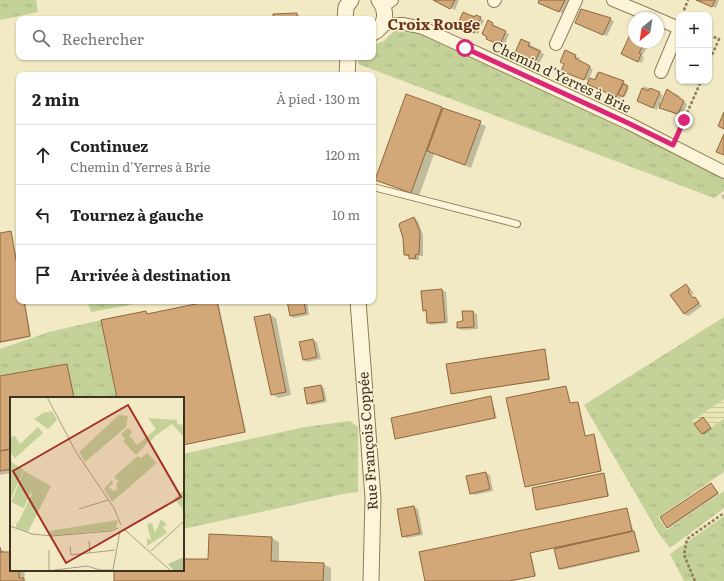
<!DOCTYPE html>
<html lang="fr">
<head>
<meta charset="utf-8">
<style>
	body { margin:0; font-family:Literata,serif; background:#f6f6f6; color:#222 }
	.controls { position:absolute; right:12px; top:12px; display:grid; overflow:hidden; border-radius:8px; box-shadow:0 1px 3px #0004 }
	.controls button { width:36px; height:36px; display:grid; place-items:center; padding:0; border:0; border-bottom:1px solid #e0e0e0; background:#fff; color:#222; font:20px sans-serif }
	.compass { position:absolute; left:628px; top:12px; width:36px; height:36px; border-radius:50%; background:#fff; box-shadow:0 1px 3px #0004; rotate:210deg }
	.stop { position:absolute; width:12px; height:12px; margin:-9px; border:3px solid #db2777; border-radius:50%; background:#fff }
	.stop.end { background:#db2777; border-color:#fff; box-shadow:0 1px 4px #0008 }
	.list { margin:0; padding:0; list-style:none }
	h2 { display:flex; justify-content:space-between; align-items:center; height:52px; margin:0; padding:0 16px; font-size:17px }
	h2 small { font-size:13px; font-weight:400; color:#767676 }
	.list li { display:grid; grid-template-columns:26px 1fr auto; gap:12px; align-items:center; box-sizing:border-box; height:60px; padding:0 16px; border-top:1px solid #e0e0e0 }
	.list b { display:block; font-size:15px; white-space:nowrap }
	.list p { margin:0; font-size:13px; white-space:nowrap; color:#767676 }
	.list em { font-size:13px; font-style:normal; color:#767676 }
	.icon { flex:none; width:22px; height:22px; fill:none; stroke:currentColor; stroke-width:2; stroke-linecap:round; stroke-linejoin:round }
	.map { position:relative; flex:none; width:724px; height:581px; overflow:hidden }
	.search { position:absolute; background:#fff; box-shadow:0 1px 3px #0004; left:16px; top:16px; width:360px; height:44px; display:flex; align-items:center; gap:10px; box-sizing:border-box; padding:0 14px; border-radius:8px; color:#767676; font-size:15px }
	.panel { position:absolute; background:#fff; box-shadow:0 1px 3px #0004; left:16px; top:72px; width:360px; height:232px; border-radius:8px }
	.map>svg:first-child { display:block }
	.farmland { fill:url(#farmland-rules) }
	.grass { fill:url(#grass-tufts) }
	.shadow { fill:#0003 }
	.building { fill:#d3a878; stroke:#90673d }
	.lines { fill:none; stroke-linecap:round; stroke-linejoin:round }
	.service-casing { stroke:#8f7c59; stroke-width:8 }
	.minor-casing { stroke:#8f7c59; stroke-width:14 }
	.tertiary-casing { stroke:#8f7c59; stroke-width:17 }
	.path { stroke:#8f7c59; stroke-width:2.5; stroke-dasharray:3 2; stroke-linecap:butt }
	.service { stroke:#fcf5da; stroke-width:6 }
	.minor { stroke:#fcf5da; stroke-width:12 }
	.tertiary { stroke:#fcf5da; stroke-width:15 }
	.route { stroke:#db2777; stroke-width:5 }
	.labels { text-anchor:middle; dominant-baseline:central; stroke-width:3; stroke-linejoin:round; paint-order:stroke }
	.street-label { font-size:14px; fill:#3e311e; stroke:#f9f2d6 }
	.neighbourhood-label { font-size:15px; font-weight:bold; fill:#6e351a; stroke:#f9f2d6 }
	.inset-road { fill:none; stroke:#aaa082; stroke-width:1 }
	.view { fill:#a33124; fill-opacity:0.15; stroke:#a33124; stroke-width:2 }
	.inset-edge { fill:none; stroke:#3e311e; stroke-width:2 }
</style>
</head>
<body>
<div class="map">
<svg width="724" height="581" viewBox="0 0 724 581">
	<defs>
		<pattern id="farmland-rules" width="6" height="5" patternUnits="userSpaceOnUse"><rect width="6" height="5" fill="#e8e6b2"/><path d="M0 2.5h6" fill="none" stroke="#c8c699"/></pattern>
		<pattern id="grass-tufts" width="24" height="20" patternUnits="userSpaceOnUse"><rect width="24" height="20" fill="#c4d198"/><path d="M3 7l-1-3M5 7V3M7 7l1-3M15 17l-1-3M17 17v-4M19 17l1-3" fill="none" stroke="#a9b483"/></pattern>
	</defs>
	<rect width="100%" height="100%" fill="#f2eac5"/>
	<!-- farmland -->
	<path class="farmland" d="M724,399V419L702,434L692,421Z"/>
	<!-- grass -->
	<path class="grass" d="M0,0H36L38,12L0,20Z
		M395,30L415,32L429,37L724,176V191L714,198L358,64L359,57H373V45L384,41Z
		M87,301H151L91,312Z
		M724,317V399L692,421L702,434L724,419V472L658,517L667,530L724,491V508L670,548L659,534L584,405Z
		M101,320L117,398H74L67,364L0,376V349L49,332Z
		M350,421L358,427V492L343,494L183,529V454L305,427Z
		M724,516V581H684L670,554Z"/>
	<!-- shadow -->
	<path class="shadow" d="M434,0H459L455,10Z
		M540,0H568L570,1L564,14L543,5Z
		M697,0H719L716,8Z
		M297,14L300,16L301,19H274Z
		M471,14L484,20L478,34L462,27L474,18Z
		M610,19L614,21L607,36L580,25Z
		M489,22L509,34L504,46L491,41Z
		M634,30V42H650L642,56L644,57L642,63L622,54Z
		M529,44L542,51L541,52L544,54L538,66L519,57Z
		M565,52L580,58L578,61L593,69L589,79L598,82L594,79L597,72L609,78L607,74L627,84L626,86L629,88L625,97L622,96L620,99L592,86L589,82L565,64Z
		M678,62L679,63V68L676,66Z
		M644,86L663,95L660,102L662,103L674,93L682,97L675,96L687,104L682,116L678,114L677,115L658,106L657,110L638,101Z
		M441,108L486,126L471,168L434,154L419,196L376,179Z
		M724,194V200L721,196Z
		M414,218L418,221L423,235V256H419V260H414L405,255L403,239Z
		M10,232L19,270V301H25L31,337L0,343V234Z
		M686,285L694,293L691,295L702,306L688,316L684,314Z
		M442,290L446,292L448,323L431,325L428,322L427,312L424,310Z
		M215,301H218L246,432L183,445V398H118L146,312L148,315Z
		M291,301H307L309,315L294,318L291,316Z
		M463,312H473L477,314L478,329L462,330L458,328L464,322Z
		M270,315L276,318L291,395L278,398L272,394Z
		M313,340L317,342L321,359L307,362L303,360Z
		M544,350L550,380L452,393Z
		M67,365L75,398H11V473L0,475V378Z
		M320,386L324,388L327,402L312,405L308,403Z
		M566,387L571,404H579L586,437L595,436L602,471L528,487L526,486Z
		M491,397L497,418L396,438Z
		M703,419L712,429L704,435L702,434Z
		M486,473L490,475L493,491L475,495L471,493Z
		M604,474L609,496L537,509Z
		M712,485L719,494L669,528L668,527Z
		M414,507L418,509L423,535L407,538L403,536Z
		M627,509L640,552L561,570L555,548L531,553L536,576L513,581H426Z
		M272,538L279,542V562L323,564L331,568V581H115V570H183V560H209Z
		M0,548L6,553H11V570H25L24,580L27,581H0Z"/>
	<!-- building -->
	<path class="building" d="M433,0H455L450,9Z
		M539,0H565L559,12L538,3Z
		M696,0H715L712,7Z
		M581,9L611,18L603,35L575,23Z
		M463,12L474,17L476,15L481,17L474,33L457,26Z
		M297,13V19H273V14Z
		M488,20L493,23L492,25L506,31L500,45L486,39L487,37L482,34Z
		M633,28L634,42H645L639,53L641,54L638,62L621,54Z
		M521,39L530,43L528,46L540,51L534,64L514,55Z
		M565,50L576,55L575,58L590,66L584,80L561,71L564,64L560,62Z
		M599,72L624,81L616,97L587,84L590,78L595,80Z
		M623,84L628,86L623,97L618,94Z
		M642,88L648,91L650,88L660,92L653,108L637,101Z
		M667,89L684,101L678,114L659,108Z
		M406,94L442,107L411,193L375,180Z
		M443,108L481,121L465,165L427,151Z
		M724,112V129L718,126Z
		M724,134V155L716,152Z
		M414,217L420,232L419,254L415,255L416,258L409,259V255H404L403,238L399,225L400,223Z
		M11,231L19,276V301H24L30,336L0,342V233Z
		M686,284L690,290L688,292L693,298L695,297L699,303L684,314L670,295Z
		M442,289L445,322L427,323L426,310L423,311L421,291Z
		M210,301H217L245,432L183,445V398H117L101,320L146,311L147,314Z
		M287,301H304L306,313L290,316Z
		M462,311H473L474,327L457,328V322L463,321Z
		M270,314L286,392L271,395L254,317Z
		M313,339L317,357L303,360L299,342Z
		M545,349L549,379L451,394L446,364Z
		M67,364L74,398H11V449L0,451V376Z
		M321,385L324,400L307,404L304,388Z
		M566,386L570,403L578,402L585,436L594,434L601,471L525,487L506,398Z
		M491,396L495,418L395,439L391,418Z
		M703,417L711,428L702,434L694,424Z
		M11,449V469L0,471V451Z
		M486,472L490,489L470,494L466,476Z
		M604,473L608,496L536,510L532,488Z
		M711,483L718,493L667,528L660,517Z
		M414,506L420,533L402,537L397,509Z
		M627,508L632,531L530,553L535,576L509,581H425L419,552Z
		M634,531L639,551L559,569L554,549Z
		M209,534L272,537L271,561L324,563L323,581H114V570H183V559H208Z
		M0,547V552H11V570H19V578H24V581H0Z"/>
	<g class="lines">
		<defs>
			<path id="service" d="M373,187L517,224"/>
			<path id="minor" d="M613,0L656,18
				M494,1L495,0
				M383,6L392,0
				M658,19L679,28
				M383,24H404L423,28L628,123L724,172
				M556,44L576,0
				M661,72L679,29"/>
			<path id="tertiary" d="M345,19L346,7L351,0
				M373,33C386,26 388,12 379,0
				M347,75L348,57
				M358,301L373,498L371,581"/>
		</defs>
		<!-- service casing -->
		<use href="#service" class="service-casing"/>
		<!-- minor casing -->
		<use href="#minor" class="minor-casing"/>
		<!-- tertiary casing -->
		<use href="#tertiary" class="tertiary-casing"/>
		<!-- path -->
		<path class="path" d="M682,15L688,0
			M709,35L719,39L709,62
			M677,136L701,81
			M695,581L684,555L687,539L724,513"/>
		<!-- service -->
		<use href="#service" class="service"/>
		<!-- minor -->
		<use href="#minor" class="minor"/>
		<!-- tertiary -->
		<use href="#tertiary" class="tertiary"/>
	</g>
	<g class="lines">
		<!-- route -->
		<path class="route" d="M465,48L628,123L673,145L684,120"/>
	</g>
	<g class="labels">
		<!-- street labels -->
		<g class="street-label">
			<text transform="translate(562 76) rotate(25)">Chemin d'Yerres à Brie</text>
			<text transform="translate(367 441) rotate(-94)">Rue François Coppée</text>
		</g>
		<!-- neighbourhood labels -->
		<g class="neighbourhood-label">
			<text x="434" y="23">Croix Rouge</text>
		</g>
	</g>
	<!-- overview -->
	<g transform="translate(10 397)">
		<rect width="174" height="174" fill="#f2eac5"/>
		<path d="M42,14L47,23L38,32L24,22L33,16ZM109,18L118,19L116,30L75,65L69,55ZM138,21L167,23V27L174,28V40L162,27L145,39L141,44H139L126,58L113,44L115,42L111,37L118,31L122,35L119,38L127,48L146,32ZM137,56L147,66L102,105L94,92L102,83L103,86L99,90L103,94L108,92L106,87L109,84L104,81L107,77L128,59L131,61ZM0,64L14,73L0,103ZM14,74L41,89L18,135L6,131V126H8L22,97L20,96L14,111L1,105ZM174,93V113L164,102ZM108,123L106,131L102,133L38,139L39,134Z" fill="#c4d198"/>
		<path d="M151,122L157,128L153,130L157,136L137,149V141L141,143L137,127L142,126L145,136Z" fill="#c4d198"/>
		<path d="M174,160V174H164L158,167Z" fill="#bbc697"/>
		<path d="M28,30L33,36L5,61L0,55V40L5,39L10,47Z" fill="#c4d198"/>
		<path class="inset-road" d="M37,0L66,55L104,111L111,128M69,112L98,103M0,129L22,137L42,139L101,134L108,131M115,133L161,174M79,144L80,156M60,149L61,158L105,153M39,153V174M141,154L174,124M103,173L110,134M37,174L77,169L90,173H103"/>
		<path class="view" d="M118,8L171,100L56,166L3,74Z"/>
		<rect width="174" height="174" class="inset-edge"/>
	</g>
</svg>
<div class="controls">
<button>+</button>
<button>−</button>
</div>
<svg class="compass" viewBox="-18 -18 36 36"><path d="M0-13l5 13h-10z" fill="#e53935"/><path d="M0 13l5-13h-10z" fill="#767676"/></svg>
<div class="stop" style="left:465px;top:48px"></div>
<div class="stop end" style="left:684px;top:120px"></div>
<div class="search"><svg class="icon" aria-label="search" viewBox="0 0 24 24"><circle cx="10" cy="10" r="6"/><path d="M15 15l6 6"/></svg>Rechercher</div>
<section class="panel">
<h2>2 min<small>À pied · 130 m</small></h2>
<ul class="list">
<li><svg class="icon" aria-label="ahead" viewBox="0 0 24 24"><path d="M12 20V5M6 11l6-6 6 6"/></svg><div><b>Continuez</b><p>Chemin d'Yerres à Brie</p></div><em>120 m</em></li>
<li><svg class="icon" aria-label="left" viewBox="0 0 24 24"><path d="M17 20v-9H6M10 6l-5 5 5 5"/></svg><div><b>Tournez à gauche</b></div><em>10 m</em></li>
<li><svg class="icon" aria-label="arrive" viewBox="0 0 24 24"><path d="M6 21V4h12l-3 4 3 4H6"/></svg><div><b>Arrivée à destination</b></div></li>
</ul>
</section>
</div>
</body>
</html>
